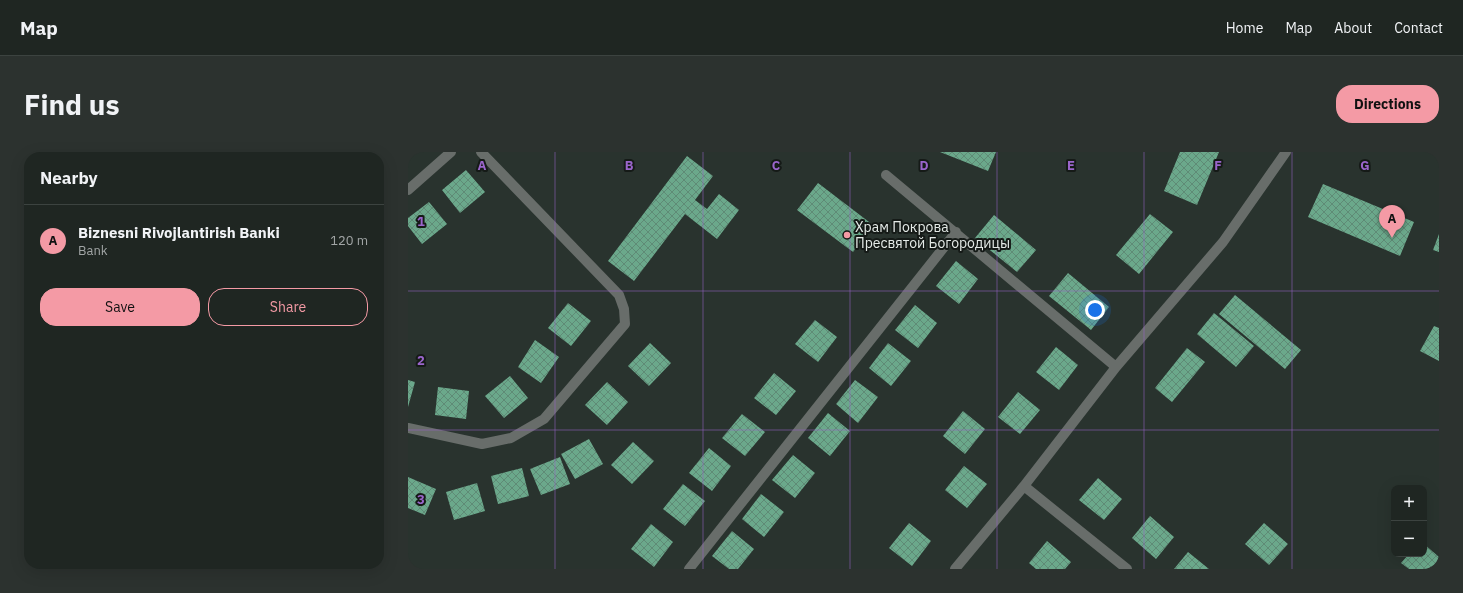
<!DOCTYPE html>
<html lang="en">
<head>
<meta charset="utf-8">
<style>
	body { margin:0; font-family:"IBM Plex Sans",sans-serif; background:#2c322f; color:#f1f3f6 }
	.controls { position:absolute; right:12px; bottom:12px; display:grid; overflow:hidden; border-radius:8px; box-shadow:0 4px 16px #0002 }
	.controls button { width:36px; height:36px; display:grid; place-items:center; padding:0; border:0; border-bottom:1px solid #3c4340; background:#1f2622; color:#f1f3f6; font:20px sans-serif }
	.you { position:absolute; left:687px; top:158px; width:14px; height:14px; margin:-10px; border:3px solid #fff; border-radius:50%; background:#1a73e8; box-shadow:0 0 0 6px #1a73e833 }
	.badge { display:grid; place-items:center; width:26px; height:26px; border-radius:50%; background:#f49aa5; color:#111; font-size:13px; font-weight:700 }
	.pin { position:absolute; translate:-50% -33px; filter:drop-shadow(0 1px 2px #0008) }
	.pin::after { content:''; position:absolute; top:21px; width:14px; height:12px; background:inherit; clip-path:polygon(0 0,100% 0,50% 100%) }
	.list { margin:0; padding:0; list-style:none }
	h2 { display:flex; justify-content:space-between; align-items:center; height:52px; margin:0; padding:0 16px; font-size:17px }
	h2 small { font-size:13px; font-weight:400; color:#a1a5a5 }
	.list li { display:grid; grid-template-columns:26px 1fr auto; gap:12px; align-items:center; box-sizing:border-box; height:72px; padding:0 16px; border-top:1px solid #3c4340 }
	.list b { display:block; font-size:15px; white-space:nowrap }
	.list p { margin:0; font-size:13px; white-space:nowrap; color:#a1a5a5 }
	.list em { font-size:13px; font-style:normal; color:#a1a5a5 }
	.actions { display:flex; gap:8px; padding:12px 16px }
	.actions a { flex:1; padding:9px 0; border:1px solid #f49aa5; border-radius:16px; text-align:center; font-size:14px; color:#f49aa5 }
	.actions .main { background:#f49aa5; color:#111 }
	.map { position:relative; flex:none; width:1031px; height:417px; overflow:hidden; border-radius:16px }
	header { display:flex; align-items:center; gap:24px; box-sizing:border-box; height:56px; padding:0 20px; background:#1f2622; border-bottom:1px solid #3c4340 }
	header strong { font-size:19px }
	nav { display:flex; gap:22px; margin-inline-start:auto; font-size:14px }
	.intro { display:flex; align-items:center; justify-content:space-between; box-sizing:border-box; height:96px; padding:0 24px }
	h1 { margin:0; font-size:28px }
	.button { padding:10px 18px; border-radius:16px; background:#f49aa5; color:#111; font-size:14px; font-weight:700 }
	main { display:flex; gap:24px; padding:0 24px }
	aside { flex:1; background:#1f2622; border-radius:16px; box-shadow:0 4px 16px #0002 }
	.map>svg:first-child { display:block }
	.building { fill:url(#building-cross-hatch) }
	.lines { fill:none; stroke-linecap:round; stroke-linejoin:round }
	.minor { stroke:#686d6a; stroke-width:10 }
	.grid { fill:none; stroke:#9a65cb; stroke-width:1; stroke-opacity:0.55 }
	.poi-dot { fill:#f49aa5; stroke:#151a17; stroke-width:1.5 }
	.labels { text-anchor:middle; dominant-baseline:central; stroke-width:4; stroke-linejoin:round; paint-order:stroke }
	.poi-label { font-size:14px; fill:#e4eae7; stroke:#151a17; text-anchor:start }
	.grid-label { font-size:13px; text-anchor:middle; font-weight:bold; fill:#9a65cb; stroke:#151a17; stroke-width:4; stroke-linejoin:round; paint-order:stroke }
</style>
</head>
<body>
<header>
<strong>Map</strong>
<nav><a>Home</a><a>Map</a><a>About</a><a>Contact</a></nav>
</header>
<div class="intro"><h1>Find us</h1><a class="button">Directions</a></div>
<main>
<aside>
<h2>Nearby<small></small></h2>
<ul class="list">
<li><span class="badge">A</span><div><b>Biznesni Rivojlantirish Banki</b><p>Bank</p></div><em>120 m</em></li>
</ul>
<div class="actions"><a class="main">Save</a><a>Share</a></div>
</aside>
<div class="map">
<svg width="1031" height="417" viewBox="0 0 1031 417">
	<defs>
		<pattern id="building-cross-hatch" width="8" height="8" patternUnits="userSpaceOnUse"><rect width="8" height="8" fill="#6ba88b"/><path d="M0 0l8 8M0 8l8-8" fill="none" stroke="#5f8b76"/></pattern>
	</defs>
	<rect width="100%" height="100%" fill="#29332e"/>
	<!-- building -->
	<path class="building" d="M532,0H588L580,19Z
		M772,0H811L789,53L756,39Z
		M279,4L305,24L287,48L299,57L311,42L331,58L309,87L277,62L226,129L200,109Z
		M58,18L77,40L52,61L34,38Z
		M410,31L465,73L445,100L389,58Z
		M915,32L1006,70L992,104L900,65Z
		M21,50L39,72L14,92L0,74V66Z
		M742,62L765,80L748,101L742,96L748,101L731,122L708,103Z
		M586,63L628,98L609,120L567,86Z
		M1031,82V100L1025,98Z
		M548,109L570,127L551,152L528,134Z
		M660,121L701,155L683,178L641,144Z
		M827,143L893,198L877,217L811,162Z
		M160,151L183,169L163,194L140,176Z
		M507,153L529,171L510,196L487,178Z
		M806,161L846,194L828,215L789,182Z
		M407,168L429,185L410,210L387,192Z
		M1026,174L1031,176V209L1012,199Z
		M127,188L151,205L133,231L110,215Z
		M242,191L263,211L241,234L220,214Z
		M480,191L503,209L483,234L461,216Z
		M648,195L670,213L651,238L628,220Z
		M779,196L797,210L764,250L747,236Z
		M366,221L388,239L368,263L346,246Z
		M102,224L120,246L96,266L77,244Z
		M0,228L7,230L0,255Z
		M447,228L470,245L450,271L428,252Z
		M199,230L220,250L199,273L177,253Z
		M30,235L61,239L58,267L27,263Z
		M610,240L632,258L612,282L590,265Z
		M555,259L577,277L557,302L535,284Z
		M420,261L442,279L422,304L400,286Z
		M334,262L357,280L337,304L314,286Z
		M181,287L195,312L167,327L153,302Z
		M225,290L246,309L224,332L203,313Z
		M301,296L323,314L304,339L281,321Z
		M385,303L407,321L387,346L364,328Z
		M152,305L162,332L133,343L122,317Z
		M556,314L579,332L559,356L537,338Z
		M114,316L121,344L90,352L83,324Z
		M0,325L28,337L17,363L0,356Z
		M690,326L714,347L696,368L671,348Z
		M69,331L77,359L46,368L38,340Z
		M275,332L297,349L277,374L255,357Z
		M353,342L376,360L356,385L334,367Z
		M742,364L766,385L748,407L724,386Z
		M501,371L523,389L504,414L481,396Z
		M856,371L880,392L861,413L837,392Z
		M243,372L265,390L246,415L223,397Z
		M324,379L346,397L330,417H321L304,404Z
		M639,389L663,410L657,417H628L621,411Z
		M1016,392L1031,405V417H1001L993,411L1001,402H1016Z
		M780,400L801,417H766Z"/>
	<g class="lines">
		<!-- minor -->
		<path class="minor" d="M478,23L708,215
			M0,38L43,0
			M0,276L74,292L103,286L136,267L217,172L216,157L211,143L73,0
			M616,334L719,417
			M281,417L548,80
			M547,417L616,334L708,215L815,90L878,0"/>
	</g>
	<!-- grid -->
	<path class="grid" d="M147,0V417M295,0V417M442,0V417M589,0V417M736,0V417M884,0V417M0,139H1031M0,278H1031"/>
	<!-- markers -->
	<circle class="poi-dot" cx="439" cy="83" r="4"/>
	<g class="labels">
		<!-- poi labels -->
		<g class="poi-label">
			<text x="447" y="75">Храм Покрова<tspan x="447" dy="16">Пресвятой Богородицы</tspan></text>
		</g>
	</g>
	<g class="grid-label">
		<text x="74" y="18">A</text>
		<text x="221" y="18">B</text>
		<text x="368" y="18">C</text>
		<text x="516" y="18">D</text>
		<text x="663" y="18">E</text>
		<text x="810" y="18">F</text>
		<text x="957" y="18">G</text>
		<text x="13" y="74">1</text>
		<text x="13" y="213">2</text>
		<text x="13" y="352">3</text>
	</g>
</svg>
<div class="controls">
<button>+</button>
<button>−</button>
</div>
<div class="you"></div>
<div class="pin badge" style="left:984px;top:86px">A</div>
</div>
</main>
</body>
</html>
